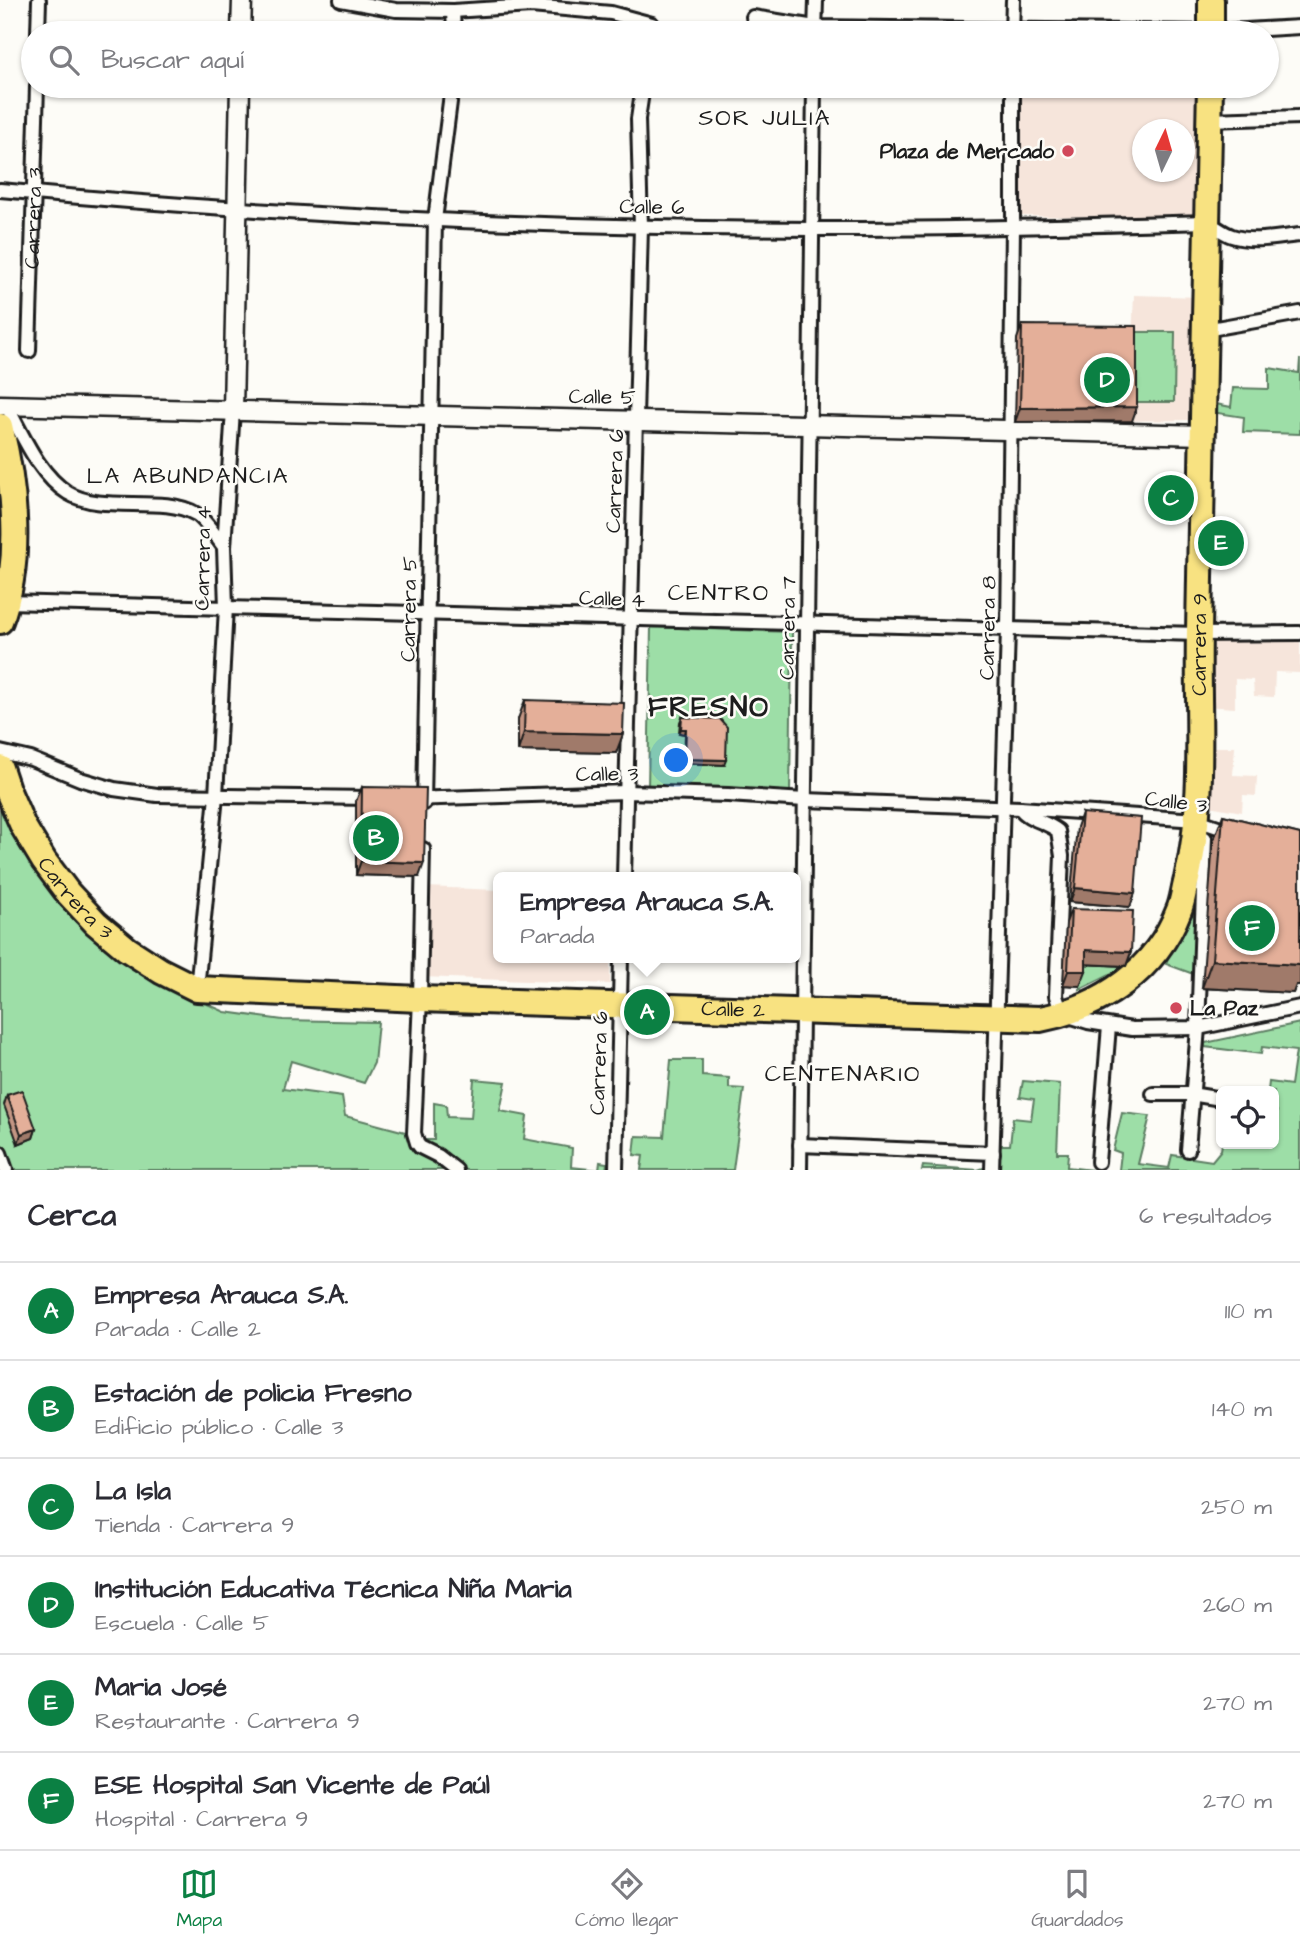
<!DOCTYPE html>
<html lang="es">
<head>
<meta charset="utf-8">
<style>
	body { margin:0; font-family:"Architects Daughter",sans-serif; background:#f2f2f3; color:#2b2b33 }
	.controls { position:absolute; right:21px; bottom:21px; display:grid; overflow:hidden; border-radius:10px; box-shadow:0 2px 5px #0004 }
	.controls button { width:63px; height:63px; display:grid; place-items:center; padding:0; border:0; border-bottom:2px solid #e1e1e2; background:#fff; color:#2b2b33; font:35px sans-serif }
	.compass { position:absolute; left:1132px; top:119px; width:63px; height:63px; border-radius:50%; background:#fff; box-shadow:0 2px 5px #0004; rotate:5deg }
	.you { position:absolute; left:677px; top:761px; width:24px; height:24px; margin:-18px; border:5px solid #fff; border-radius:50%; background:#1a73e8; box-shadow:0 0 0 10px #1a73e833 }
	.badge { display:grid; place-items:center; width:46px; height:46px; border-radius:50%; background:#0b8043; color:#fff; font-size:23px; font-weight:700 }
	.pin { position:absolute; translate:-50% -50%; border:4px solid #fff; box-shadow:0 2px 7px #0006 }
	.popup { position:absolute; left:493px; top:872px; width:308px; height:91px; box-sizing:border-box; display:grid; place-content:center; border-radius:10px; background:#fff; filter:drop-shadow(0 2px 5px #0005); font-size:23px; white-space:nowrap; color:#7c7c81 }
	.popup b { font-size:26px; color:#2b2b33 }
	.popup::after { content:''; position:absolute; left:50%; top:100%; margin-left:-14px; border:14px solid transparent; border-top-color:#fff }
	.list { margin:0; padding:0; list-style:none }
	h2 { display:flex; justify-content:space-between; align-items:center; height:91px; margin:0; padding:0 28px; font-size:30px }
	h2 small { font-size:23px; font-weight:400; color:#7c7c81 }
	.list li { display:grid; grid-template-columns:46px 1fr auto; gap:21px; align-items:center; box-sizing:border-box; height:98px; padding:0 28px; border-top:2px solid #e1e1e2 }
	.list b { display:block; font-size:26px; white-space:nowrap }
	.list p { margin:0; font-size:23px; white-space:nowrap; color:#7c7c81 }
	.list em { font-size:23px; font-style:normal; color:#7c7c81 }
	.icon { flex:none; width:38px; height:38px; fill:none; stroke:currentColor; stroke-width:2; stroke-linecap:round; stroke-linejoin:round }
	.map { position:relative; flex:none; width:1300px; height:1170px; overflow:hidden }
	.search { position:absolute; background:#fff; box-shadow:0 2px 5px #0004; left:21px; right:21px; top:21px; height:77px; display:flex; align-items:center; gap:18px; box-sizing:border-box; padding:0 24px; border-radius:38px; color:#7c7c81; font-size:26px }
	.sheet { height:679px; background:#fff }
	nav { display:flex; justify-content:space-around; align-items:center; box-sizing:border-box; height:98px; border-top:2px solid #e1e1e2; background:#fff; font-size:19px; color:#7c7c81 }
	nav a { display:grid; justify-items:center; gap:4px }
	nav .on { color:#0b8043 }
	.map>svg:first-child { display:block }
	.built { fill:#f6e5db; fill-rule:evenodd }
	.green { fill:#9ddea7; stroke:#5c7d62; stroke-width:2 }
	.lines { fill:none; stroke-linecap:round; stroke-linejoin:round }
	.street-casing { stroke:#1c1c1c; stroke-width:18 }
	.secondary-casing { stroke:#1c1c1c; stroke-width:23 }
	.highway-casing { stroke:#1c1c1c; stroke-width:30 }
	.street { stroke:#fdfcf7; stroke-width:12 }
	.secondary { stroke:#fdfcf7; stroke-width:18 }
	.highway { stroke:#f8e281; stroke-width:24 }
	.wall { fill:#c49684; stroke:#1c1c1c; stroke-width:2 }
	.shaded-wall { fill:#a07a6b; stroke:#1c1c1c; stroke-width:2 }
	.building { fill:#e4af99; stroke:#1c1c1c; stroke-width:2 }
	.poi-dot { fill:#d1495b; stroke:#fdfcf7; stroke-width:2.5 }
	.labels { text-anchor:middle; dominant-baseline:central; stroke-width:5; stroke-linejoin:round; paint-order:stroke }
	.poi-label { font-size:21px; font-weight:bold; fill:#1c1c1c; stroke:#fdfcf7; text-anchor:end }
	.street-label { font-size:21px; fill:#1c1c1c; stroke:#fdfcf7 }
	.neighbourhood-label { font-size:23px; letter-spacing:2px; fill:#1c1c1c; stroke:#fdfcf7 }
	.district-label { font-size:28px; font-weight:bold; letter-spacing:2px; fill:#1c1c1c; stroke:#fdfcf7 }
</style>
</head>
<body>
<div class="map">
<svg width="1300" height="1170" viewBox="0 0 1300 1170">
	<rect width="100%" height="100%" fill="#fdfcf7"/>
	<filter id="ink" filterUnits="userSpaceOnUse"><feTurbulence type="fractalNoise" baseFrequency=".0143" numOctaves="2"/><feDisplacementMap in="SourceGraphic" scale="14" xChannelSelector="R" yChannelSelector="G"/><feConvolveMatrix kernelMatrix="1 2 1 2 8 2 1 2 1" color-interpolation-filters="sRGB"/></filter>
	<g filter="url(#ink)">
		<!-- built -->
		<path class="built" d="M1017,86H1197L1194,218L1021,216ZM1142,130H1184V172H1142Z
			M1134,295L1201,297L1196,420L1015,422L1132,339Z
			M1300,638V673L1275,672L1274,697L1254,696L1253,680L1235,679V708L1203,706L1205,640Z
			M1202,747H1235L1233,775L1257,776L1256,796L1243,795L1242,812L1209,806Z
			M425,887L498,890V958H610V984L422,977Z"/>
		<!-- green -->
		<path class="green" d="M1132,332H1175L1174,402H1131Z
			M1300,359V434L1243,432L1244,417L1211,412V403L1231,407L1233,388L1269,389V368L1299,373Z
			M651,627L792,632L790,795L648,788Z
			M0,807L94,922L149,978L225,1012L283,1020L378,1022L374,1063L364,1083L291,1061L283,1089L342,1097L345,1116L409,1133L417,1140H434V1103L446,1105L447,1117L471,1118L474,1079L506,1082L500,1111L527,1116L524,1139L572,1148L571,1167L599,1170L600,1162L607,1163L606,1170H0Z
			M1199,825L1196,975L1166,964L1188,897Z
			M1081,964L1126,966L1080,989Z
			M1300,1023V1170H1119L1121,1153L1113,1150L1122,1113L1150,1116L1138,1164L1169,1168L1172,1155L1212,1161L1221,1150L1222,1144H1274L1277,1111H1274V1091H1268L1269,1082L1291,1085L1296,1051L1262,1047L1261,1054L1205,1047V1043Z
			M671,1060H702V1076L729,1078V1088L744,1089L733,1170H641L643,1156L634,1155L636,1136L664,1137Z
			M1023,1081L1060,1084L1057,1153H1068L1067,1167L1092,1170H922L923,1166L978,1170L989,1166L991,1145H1010L1013,1118L1031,1120L1034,1099L1020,1097Z"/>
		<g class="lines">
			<defs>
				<g id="street">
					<path d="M341,0L396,10L453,11L531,6L611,13L652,24L651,33"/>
					<path d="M453,11L454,33"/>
					<path d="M753,17L815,27L1211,32L1300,27"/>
					<path d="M38,33L39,0"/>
					<path d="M815,33L816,0"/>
					<path d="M1012,33L1013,0"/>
					<path d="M1209,120L1300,117"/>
					<path d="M0,190C270,215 541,228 812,229C944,229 1076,226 1207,222C1215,226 1223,233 1232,236C1253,243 1279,237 1300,235"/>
					<path d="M1205,330L1300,313"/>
					<path id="s1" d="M29,351L37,86"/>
					<path d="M6,405C23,435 38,474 68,493C102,514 162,494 196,514C205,519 217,538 224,547"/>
					<path d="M7,602L1198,634L1300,633"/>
					<path d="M0,752L31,759L80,779L114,789L157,795L371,798"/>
					<path d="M410,799L626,792L728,795L805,800L1020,808L1197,820L1233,832"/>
					<path d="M424,803L435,220L452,86"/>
					<path d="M1020,808C1028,820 1046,821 1058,831L1062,856L1056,996L1062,1014L1088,1022L1132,1029L1198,1028L1300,1007"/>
					<path d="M423,849L420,999L414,1133L417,1143L420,1147L438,1156L456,1170"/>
					<path d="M624,877L641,227L638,119L643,86"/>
					<path d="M197,989L216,796L226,607L224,547L233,410"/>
					<path d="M1153,1094H1191L1221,1099"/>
					<path d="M800,1145L993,1153"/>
					<path d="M1188,1150L1198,1028L1205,838"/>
					<path d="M0,1153L6,1170"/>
					<path d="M1098,1162L1109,1026"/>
					<path d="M616,1170L621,958"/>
					<path d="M800,1170L814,86"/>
					<path d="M992,1170L1008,629L1013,227V86"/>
				</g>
				<path id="secondary" d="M241,33L242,0
					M0,405L1204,435
					M233,410L240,86"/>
				<g id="highway">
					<path d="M1211,33V0"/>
					<path d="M0,426C15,486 23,562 0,621"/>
					<path id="s2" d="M0,768L7,789L23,826L44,861L68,893L96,923L127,949L161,971L197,989L420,999L1040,1019C1102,1007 1156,970 1179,910C1183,901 1184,889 1187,879C1206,799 1197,713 1199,631C1202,449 1206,268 1210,86"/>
				</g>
			</defs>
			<!-- street casing -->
			<use href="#street" class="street-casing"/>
			<!-- secondary casing -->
			<use href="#secondary" class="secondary-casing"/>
			<!-- highway casing -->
			<use href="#highway" class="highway-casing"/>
			<!-- street -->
			<use href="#street" class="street"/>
			<!-- secondary -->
			<use href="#secondary" class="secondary"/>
			<!-- highway -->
			<use href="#highway" class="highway"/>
		</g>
		<!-- wall -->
		<path class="wall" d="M1022,325L1132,421L1015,422L1017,339Z
			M525,700L623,734L616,753L518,751V719Z
			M682,717L724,765L684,763L685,734L679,733L680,722Z
			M362,787L419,877L356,875V801Z
			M1082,813L1135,893L1130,907L1070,902L1077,827Z
			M1223,815L1300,834V985H1296L1293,993L1202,988L1213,842Z
			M1071,909L1131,952L1126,966L1086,964L1080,986L1063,985L1066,923Z
			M7,1095L36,1129L33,1138L18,1144L4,1105Z"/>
		<!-- shaded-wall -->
		<path class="shaded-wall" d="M1137,407L1132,421L1015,422L1020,408Z
			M681,729H686L685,734L679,733Z
			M524,732L623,734L616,753L518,751Z
			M685,759L726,760L724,765L684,763Z
			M361,861L424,863L419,877L356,875Z
			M1075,888L1135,893L1130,907L1070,902Z
			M1086,950L1131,952L1126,966L1081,964Z
			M1212,960L1300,965V985H1296L1293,993L1202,988Z
			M1068,971H1086L1080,986L1063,985Z
			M36,1129L33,1138L18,1144L21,1134Z"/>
		<!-- building -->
		<path class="building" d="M1022,325L1137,326V407L1020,408Z
			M525,700L624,703L623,734L524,732Z
			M682,717L720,719L727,727L726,760L685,759L686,729H681Z
			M362,787L426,788L424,863L361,861Z
			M1082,813L1141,818L1135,893L1075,888Z
			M1223,815L1300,834V965L1212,960Z
			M1071,909L1133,911L1131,952L1086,950V971H1068Z
			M22,1090L36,1129L21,1134L7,1095Z"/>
	</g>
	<!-- markers -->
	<g class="poi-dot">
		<circle cx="1068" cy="151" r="7"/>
		<circle cx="1176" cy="1008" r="7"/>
	</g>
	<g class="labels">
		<!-- poi labels -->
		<g class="poi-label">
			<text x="1054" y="151">Plaza de Mercado</text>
			<text x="1190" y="1008" text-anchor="start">La Paz</text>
		</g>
		<!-- street labels -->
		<g class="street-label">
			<text transform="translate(652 207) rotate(1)">Calle 6</text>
			<text stroke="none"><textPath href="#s1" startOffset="133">Carrera 3</textPath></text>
			<text transform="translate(602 397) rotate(1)">Calle 5</text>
			<text transform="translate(615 481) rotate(-88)">Carrera 6</text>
			<text transform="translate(203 558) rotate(-89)">Carrera 4</text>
			<text transform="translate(612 599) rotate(2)">Calle 4</text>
			<text transform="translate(409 609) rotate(-89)">Carrera 5</text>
			<text transform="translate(788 628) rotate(-89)">Carrera 7</text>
			<text transform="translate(988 628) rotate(-89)">Carrera 8</text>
			<text stroke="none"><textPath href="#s2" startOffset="1601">Carrera 9</textPath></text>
			<text transform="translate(607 774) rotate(-1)">Calle 3</text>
			<text transform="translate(1176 802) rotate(7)">Calle 3</text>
			<text stroke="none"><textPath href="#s2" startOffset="152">Carrera 3</textPath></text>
			<text stroke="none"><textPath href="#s2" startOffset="842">Calle 2</textPath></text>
			<text transform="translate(599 1063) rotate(-88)">Carrera 6</text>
		</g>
		<!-- neighbourhood labels -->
		<g class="neighbourhood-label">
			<text x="765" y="118">SOR JULIA</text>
			<text x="188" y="476">LA ABUNDANCIA</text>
			<text x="719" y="593">CENTRO</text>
			<text x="843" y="1074">CENTENARIO</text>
		</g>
		<!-- district labels -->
		<g class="district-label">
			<text x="709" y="707">FRESNO</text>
		</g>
	</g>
</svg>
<div class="controls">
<button><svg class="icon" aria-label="locate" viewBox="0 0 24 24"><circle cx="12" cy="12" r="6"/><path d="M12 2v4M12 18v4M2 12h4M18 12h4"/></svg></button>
</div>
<svg class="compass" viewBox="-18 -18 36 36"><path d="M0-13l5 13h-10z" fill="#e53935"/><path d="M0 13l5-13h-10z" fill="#7c7c81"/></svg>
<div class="you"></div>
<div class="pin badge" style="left:647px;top:1012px">A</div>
<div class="popup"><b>Empresa Arauca S.A.</b>Parada</div>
<div class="pin badge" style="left:376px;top:838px">B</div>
<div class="pin badge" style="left:1171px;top:498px">C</div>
<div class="pin badge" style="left:1107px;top:380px">D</div>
<div class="pin badge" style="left:1221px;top:543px">E</div>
<div class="pin badge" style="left:1252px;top:928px">F</div>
<div class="search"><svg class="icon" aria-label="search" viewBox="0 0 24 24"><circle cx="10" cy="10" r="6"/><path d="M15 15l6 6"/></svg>Buscar aquí</div>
</div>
<section class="sheet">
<h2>Cerca<small>6 resultados</small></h2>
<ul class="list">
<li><span class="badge">A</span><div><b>Empresa Arauca S.A.</b><p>Parada · Calle 2</p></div><em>110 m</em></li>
<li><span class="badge">B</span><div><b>Estación de policia Fresno</b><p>Edificio público · Calle 3</p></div><em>140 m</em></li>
<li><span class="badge">C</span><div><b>La Isla</b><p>Tienda · Carrera 9</p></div><em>250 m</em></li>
<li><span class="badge">D</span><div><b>Institución Educativa Técnica Niña Maria</b><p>Escuela · Calle 5</p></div><em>260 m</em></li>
<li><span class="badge">E</span><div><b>Maria José</b><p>Restaurante · Carrera 9</p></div><em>270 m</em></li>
<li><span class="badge">F</span><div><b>ESE Hospital San Vicente de Paúl</b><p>Hospital · Carrera 9</p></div><em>270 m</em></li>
</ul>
</section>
<nav>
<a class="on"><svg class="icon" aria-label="map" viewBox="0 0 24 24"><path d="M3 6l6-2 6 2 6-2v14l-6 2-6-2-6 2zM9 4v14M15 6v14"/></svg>Mapa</a>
<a><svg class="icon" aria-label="directions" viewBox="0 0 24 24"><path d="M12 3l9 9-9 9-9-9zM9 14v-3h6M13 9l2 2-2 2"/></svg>Cómo llegar</a>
<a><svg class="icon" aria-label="saved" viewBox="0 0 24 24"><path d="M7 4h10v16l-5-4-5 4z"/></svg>Guardados</a>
</nav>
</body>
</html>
